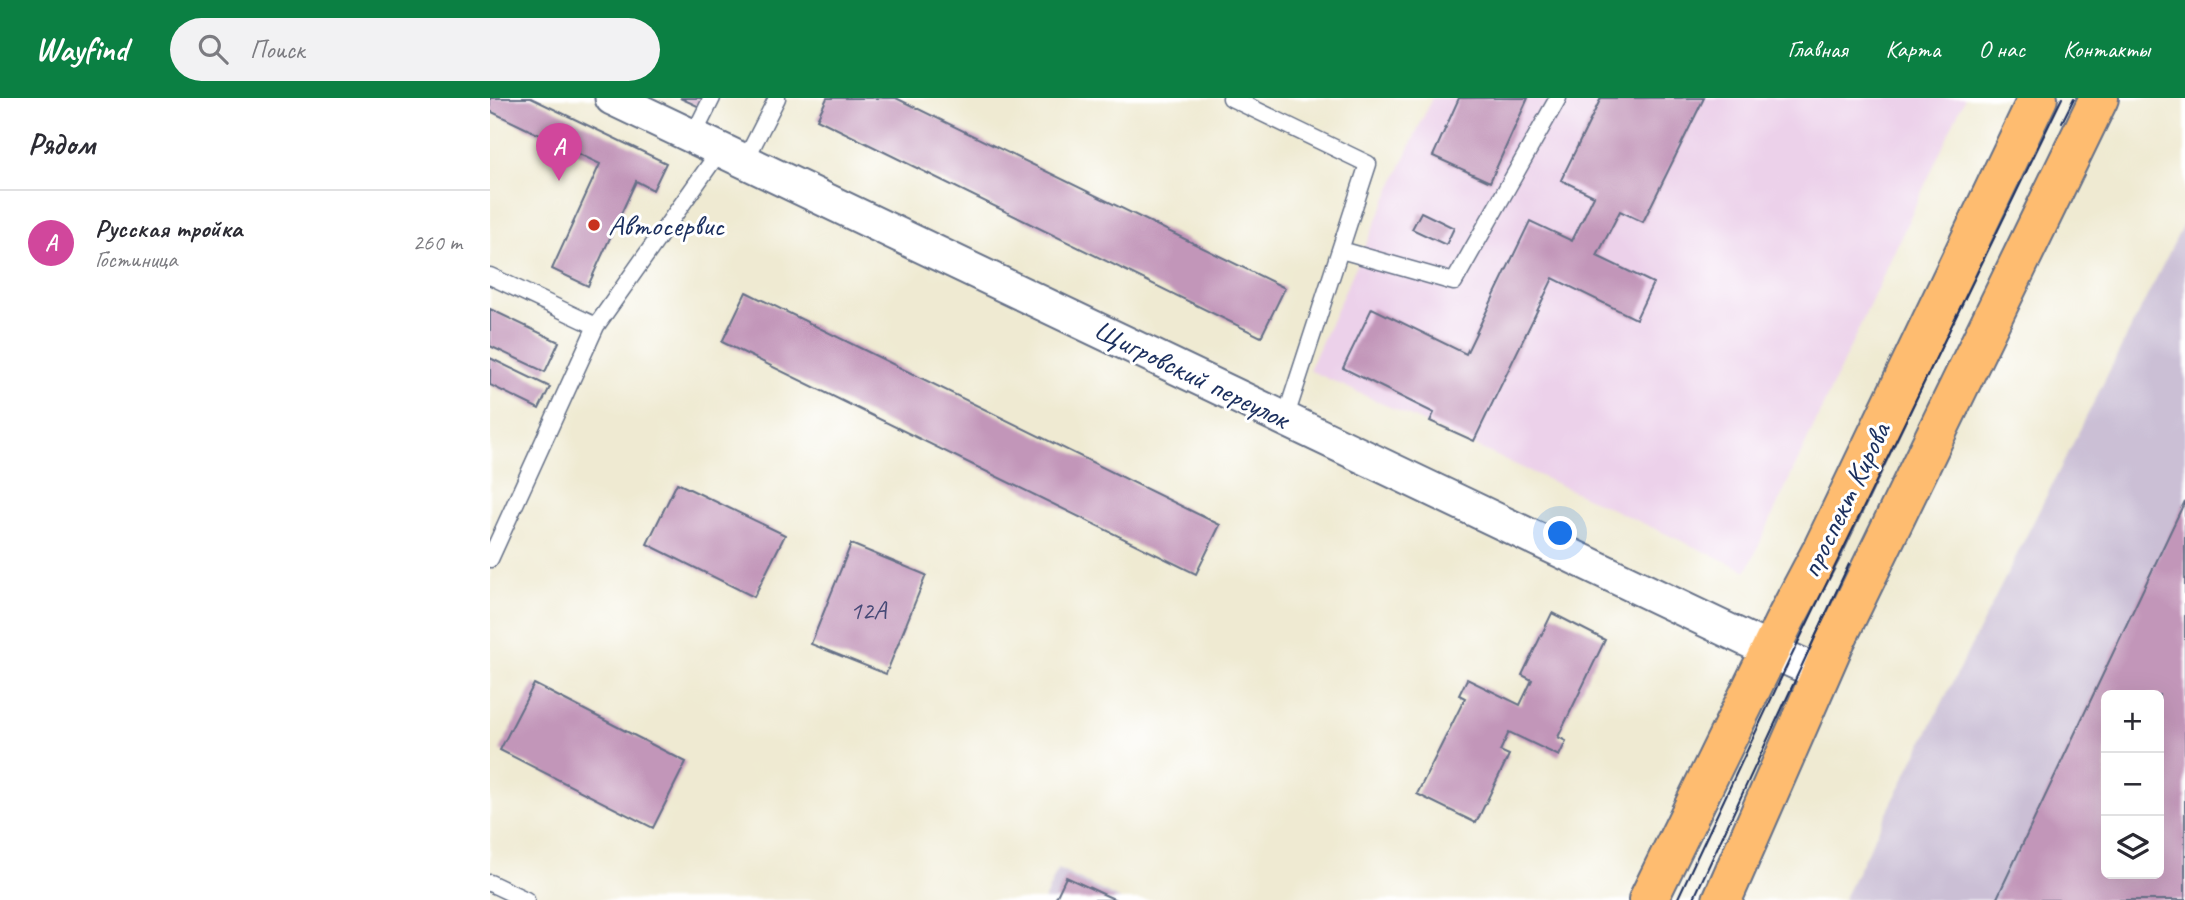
<!DOCTYPE html>
<html lang="ru">
<head>
<meta charset="utf-8">
<style>
	body { margin:0; font-family:Caveat,sans-serif; background:#f2f2f3; color:#2b2b33 }
	.controls { position:absolute; right:21px; bottom:21px; display:grid; overflow:hidden; border-radius:10px; box-shadow:0 7px 28px #0002 }
	.controls button { width:63px; height:63px; display:grid; place-items:center; padding:0; border:0; border-bottom:2px solid #e1e1e2; background:#fff; color:#2b2b33; font:35px sans-serif }
	.you { position:absolute; left:1071px; top:436px; width:24px; height:24px; margin:-18px; border:5px solid #fff; border-radius:50%; background:#1a73e8; box-shadow:0 0 0 10px #1a73e833 }
	.badge { display:grid; place-items:center; width:46px; height:46px; border-radius:50%; background:#0b8043; color:#fff; font-size:23px; font-weight:700 }
	.pin { position:absolute; translate:-50% -58px; filter:drop-shadow(0 2px 4px #0008) }
	.pin::after { content:''; position:absolute; top:37px; width:24px; height:21px; background:inherit; clip-path:polygon(0 0,100% 0,50% 100%) }
	.list { margin:0; padding:0; list-style:none }
	h2 { display:flex; justify-content:space-between; align-items:center; height:91px; margin:0; padding:0 28px; font-size:30px }
	h2 small { font-size:23px; font-weight:400; color:#7c7c81 }
	.list li { display:grid; grid-template-columns:46px 1fr auto; gap:21px; align-items:center; box-sizing:border-box; height:105px; padding:0 28px; border-top:2px solid #e1e1e2 }
	.list b { display:block; font-size:26px; white-space:nowrap }
	.list p { margin:0; font-size:23px; white-space:nowrap; color:#7c7c81 }
	.list em { font-size:23px; font-style:normal; color:#7c7c81 }
	.icon { flex:none; width:38px; height:38px; fill:none; stroke:currentColor; stroke-width:2; stroke-linecap:round; stroke-linejoin:round }
	.map { position:relative; flex:none; width:1695px; height:802px; overflow:hidden }
	header { display:flex; align-items:center; gap:42px; box-sizing:border-box; height:98px; padding:0 35px; background:#0b8043; color:#fff }
	header strong { font-size:33px }
	nav { display:flex; gap:38px; margin-inline-start:auto; font-size:24px }
	.search { width:490px; height:63px; background:#f2f2f3; display:flex; align-items:center; gap:18px; box-sizing:border-box; padding:0 24px; border-radius:38px; color:#7c7c81; font-size:26px }
	main { display:flex }
	aside { flex:1; background:#fff }
	.map>svg:first-child { display:block }
	.built { fill:#ecd1ea }
	.industrial { fill:#cbbfd5; fill-rule:evenodd }
	.building { fill:#c296b9; fill-rule:evenodd }
	.lines { fill:none; stroke-linecap:round; stroke-linejoin:round }
	.lane-casing { stroke:#657087; stroke-width:19 }
	.street-casing { stroke:#657087; stroke-width:37 }
	.primary-casing { stroke:#657087; stroke-width:42 }
	.lane { stroke:#fff; stroke-width:16 }
	.street { stroke:#fff; stroke-width:33 }
	.primary { stroke:#febc70; stroke-width:38 }
	.tram { stroke:#1b2f5e; stroke-width:2 }
	.poi-dot { fill:#c8321e; stroke:#fff; stroke-width:2.5 }
	.labels { text-anchor:middle; dominant-baseline:central; stroke-width:6; stroke-linejoin:round; paint-order:stroke }
	.number-label { font-size:26px; fill:#454975 }
	.poi-label { font-size:30px; fill:#1b2f5e; stroke:#fff; text-anchor:start }
	.street-label { font-size:30px; fill:#1b2f5e; stroke:#fff }
</style>
</head>
<body>
<header>
<strong>Wayfind</strong>
<div class="search"><svg class="icon" aria-label="search" viewBox="0 0 24 24"><circle cx="10" cy="10" r="6"/><path d="M15 15l6 6"/></svg>Поиск</div>
<nav><a>Главная</a><a>Карта</a><a>О нас</a><a>Контакты</a></nav>
</header>
<main>
<aside>
<h2>Рядом<small></small></h2>
<ul class="list">
<li><span class="badge" style="background:#d1479c">A</span><div><b>Русская тройка</b><p>Гостиница</p></div><em>260 m</em></li>
</ul>
</aside>
<div class="map">
<svg width="1695" height="802" viewBox="0 0 1695 802">
	<rect width="100%" height="100%" fill="#fff"/>
	<filter id="ink" filterUnits="userSpaceOnUse"><feTurbulence type="fractalNoise" baseFrequency=".0143" numOctaves="2"/><feDisplacementMap in="SourceGraphic" scale="14" xChannelSelector="R" yChannelSelector="G"/><feConvolveMatrix kernelMatrix="1 2 1 2 8 2 1 2 1" color-interpolation-filters="sRGB"/></filter>
	<filter id="wash" filterUnits="userSpaceOnUse"><feTurbulence type="fractalNoise" baseFrequency=".00686" numOctaves="4" result="noise"/><feDisplacementMap in="SourceGraphic" scale="28" xChannelSelector="R" yChannelSelector="G"/><feGaussianBlur stdDeviation="1.57" result="paint"/><feColorMatrix in="noise" values="0 0 0 0 0 0 0 0 0 0 0 0 0 0 0 0 0 1.4 0 .05"/><feComposite in="paint" operator="in"/></filter>
	<g filter="url(#wash)">
		<rect width="100%" height="100%" fill="#efead2"/>
		<!-- built -->
		<path class="built" d="M942,0H1475L1257,473L819,272Z"/>
		<!-- industrial -->
		<path class="industrial" d="M1695,123V802H1353ZM1616,597H1669V776H1616Z
			M568,771L631,802H554Z"/>
		<g id="blocks">
			<!-- building -->
			<path class="building" d="M0,0H41L176,65L163,92L146,83L98,188L62,171L110,66L0,13Z
				M190,0H219L214,11Z
				M337,0H406L795,190L771,239L327,21Z
				M969,0H1038L1000,84L943,58Z
				M1111,0H1214L1153,124L1130,113L1107,158L1163,185L1146,221L1063,180L984,343L940,323L944,315L853,270L882,210L976,256L1040,123L1082,143L1104,98L1071,82Z
				M931,114L964,130L956,147L922,131Z
				M256,194L730,427L706,476L232,244Z
				M0,211L69,244L55,274L0,248Z
				M0,260L60,289L49,311L0,287Z
				M187,385L295,437L264,499L157,446Z
				M1695,403V802H1506ZM1616,597H1669V776H1616Z
				M361,446L436,477L396,576L321,546Z
				M1062,515L1115,542L1068,639L1076,643L1069,658L1019,634L1010,653L1019,657L986,725L927,696L975,600L969,597L977,581L1030,607L1042,582L1032,577Z
				M44,586L196,664L163,730L10,652Z
				M576,779L626,802H565Z"/>
		</g>
	</g>
	<g filter="url(#ink)">
		<use href="#blocks" fill-opacity="0" stroke="#657087" stroke-width="2"/>
		<g class="lines">
			<defs>
				<path id="lane" d="M741,0L878,66L795,321
					M203,38L222,0
					M255,63L287,0
					M851,152L964,184L1068,0
					M0,178L106,228
					M0,461L106,228L231,51
					M0,785L36,802"/>
				<path id="street" d="M122,0L1281,553L1332,576"/>
				<path id="primary" d="M1158,802L1294,524L1333,450L1548,0
					M1232,802L1344,546L1609,0"/>
			</defs>
			<!-- lane casing -->
			<use href="#lane" class="lane-casing"/>
			<!-- street casing -->
			<use href="#street" class="street-casing"/>
			<!-- primary casing -->
			<use href="#primary" class="primary-casing"/>
			<!-- lane -->
			<use href="#lane" class="lane"/>
			<!-- street -->
			<use href="#street" class="street"/>
			<!-- primary -->
			<use href="#primary" class="primary"/>
			<!-- tram -->
			<path class="tram" d="M1572,24L1584,0
				M1187,802L1300,561L1572,0
				M1203,802L1359,466"/>
		</g>
	</g>
	<!-- markers -->
	<circle class="poi-dot" cx="104" cy="127" r="7"/>
	<g class="labels">
		<!-- number labels -->
		<g class="number-label">
			<text x="378" y="512">12А</text>
		</g>
		<!-- poi labels -->
		<g class="poi-label">
			<text x="118" y="127">Автосервис</text>
		</g>
		<!-- street labels -->
		<g class="street-label">
			<text transform="translate(702 276) rotate(26)">Щигровский переулок</text>
			<text transform="translate(1355 402) rotate(-64)">проспект Кирова</text>
		</g>
	</g>
</svg>
<div class="controls">
<button>+</button>
<button>−</button>
<button><svg class="icon" aria-label="layers" viewBox="0 0 24 24"><path d="M12 4l9 5-9 5-9-5zM3 14l9 5 9-5"/></svg></button>
</div>
<div class="you"></div>
<div class="pin badge" style="left:69px;top:83px;background:#d1479c">A</div>
</div>
</main>
</body>
</html>
